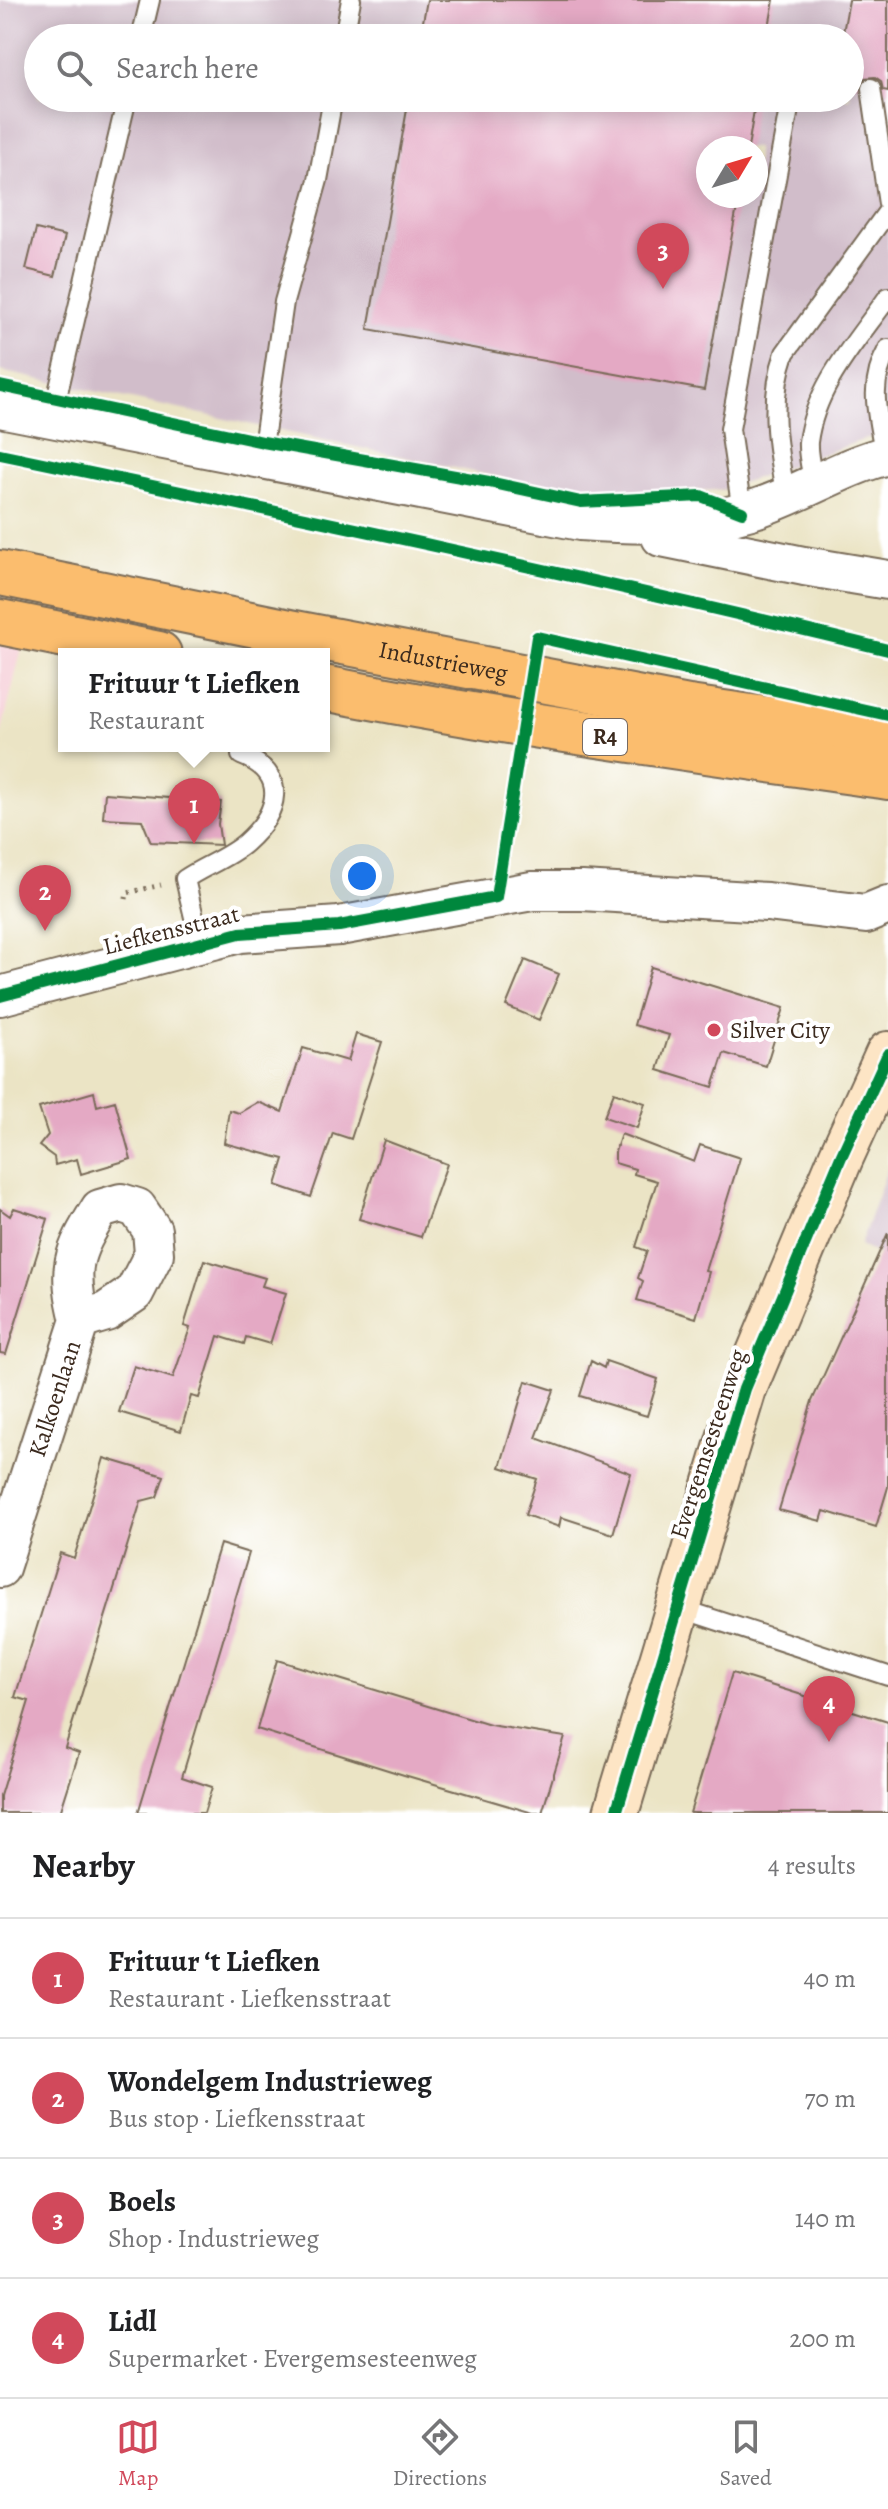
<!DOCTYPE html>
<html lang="en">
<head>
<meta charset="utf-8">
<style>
	body { margin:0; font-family:Alegreya,serif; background:#f6f6f6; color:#202124 }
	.compass { position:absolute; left:696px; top:136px; width:72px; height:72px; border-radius:50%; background:#fff; box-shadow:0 4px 20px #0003; rotate:52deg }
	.you { position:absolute; left:362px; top:876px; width:28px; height:28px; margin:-20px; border:6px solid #fff; border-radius:50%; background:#1a73e8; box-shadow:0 0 0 12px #1a73e833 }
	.badge { display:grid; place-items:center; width:52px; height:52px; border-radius:50%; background:#d1495b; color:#fff; font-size:26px; font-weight:700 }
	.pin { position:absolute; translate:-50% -66px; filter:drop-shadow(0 2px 4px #0008) }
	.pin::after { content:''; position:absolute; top:42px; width:28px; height:24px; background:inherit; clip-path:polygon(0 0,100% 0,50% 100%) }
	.popup { position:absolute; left:58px; top:648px; width:272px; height:104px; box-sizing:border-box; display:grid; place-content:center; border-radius:0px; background:#fff; filter:drop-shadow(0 2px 6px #0005); font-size:26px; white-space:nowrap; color:#757577 }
	.popup b { font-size:30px; color:#202124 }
	.popup::after { content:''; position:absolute; left:50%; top:100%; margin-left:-16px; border:16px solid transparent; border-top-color:#fff }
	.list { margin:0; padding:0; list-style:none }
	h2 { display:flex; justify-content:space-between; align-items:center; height:104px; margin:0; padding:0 32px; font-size:34px }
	h2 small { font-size:26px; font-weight:400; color:#757577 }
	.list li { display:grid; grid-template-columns:52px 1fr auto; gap:24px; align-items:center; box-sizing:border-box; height:120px; padding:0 32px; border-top:2px solid #e0e0e0 }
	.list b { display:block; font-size:30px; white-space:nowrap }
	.list p { margin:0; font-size:26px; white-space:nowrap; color:#757577 }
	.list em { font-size:26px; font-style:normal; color:#757577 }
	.icon { flex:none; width:44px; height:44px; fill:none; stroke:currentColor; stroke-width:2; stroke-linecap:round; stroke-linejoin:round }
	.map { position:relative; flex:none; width:888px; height:1813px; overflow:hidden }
	.search { position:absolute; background:#fff; box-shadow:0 4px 20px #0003; left:24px; right:24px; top:24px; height:88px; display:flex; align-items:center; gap:20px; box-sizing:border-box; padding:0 28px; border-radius:44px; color:#757577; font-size:30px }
	.sheet { height:584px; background:#fff }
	nav { display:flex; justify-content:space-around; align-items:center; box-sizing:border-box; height:112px; border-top:2px solid #e0e0e0; background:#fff; font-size:22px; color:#757577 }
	nav a { display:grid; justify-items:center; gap:4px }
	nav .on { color:#d1495b }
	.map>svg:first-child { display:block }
	.built { fill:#f6cfd8 }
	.industrial { fill:#d1bdca; fill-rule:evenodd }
	.building { fill:#e4a9c4 }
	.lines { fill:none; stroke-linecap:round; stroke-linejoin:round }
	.lane-casing { stroke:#796b58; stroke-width:22 }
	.street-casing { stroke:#796b58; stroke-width:42 }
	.secondary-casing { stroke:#796b58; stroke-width:48 }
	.highway-casing { stroke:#796b58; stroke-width:48 }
	.path { stroke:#796b58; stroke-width:5; stroke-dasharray:2 6; stroke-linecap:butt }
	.lane { stroke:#fff; stroke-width:18 }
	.street { stroke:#fff; stroke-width:38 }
	.secondary { stroke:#fde5c5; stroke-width:44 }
	.highway { stroke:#fbbd6e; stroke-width:44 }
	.cycleway-casing { stroke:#fff; stroke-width:17 }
	.cycleway { stroke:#00873e; stroke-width:12 }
	.poi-dot { fill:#d1495b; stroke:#fff; stroke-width:3 }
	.labels { text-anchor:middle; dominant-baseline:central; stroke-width:8; stroke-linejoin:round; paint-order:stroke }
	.shield { fill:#fff; stroke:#766a62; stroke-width:2 }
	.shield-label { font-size:22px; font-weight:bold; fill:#3b2a1e }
	.street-label { font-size:24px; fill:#3b2a1e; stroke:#fff }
	.poi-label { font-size:24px; fill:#3b2a1e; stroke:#fff; text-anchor:start }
</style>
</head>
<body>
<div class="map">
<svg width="888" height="1813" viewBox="0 0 888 1813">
	<rect width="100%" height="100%" fill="#fff"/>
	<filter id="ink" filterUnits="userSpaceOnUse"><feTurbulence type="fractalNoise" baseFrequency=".0125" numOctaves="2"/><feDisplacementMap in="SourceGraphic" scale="16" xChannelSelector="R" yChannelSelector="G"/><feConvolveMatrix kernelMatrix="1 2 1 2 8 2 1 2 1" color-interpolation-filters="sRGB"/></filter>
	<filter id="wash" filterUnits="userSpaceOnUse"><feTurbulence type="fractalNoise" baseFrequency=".006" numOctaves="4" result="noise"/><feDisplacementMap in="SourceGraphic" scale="32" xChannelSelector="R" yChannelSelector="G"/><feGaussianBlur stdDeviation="1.8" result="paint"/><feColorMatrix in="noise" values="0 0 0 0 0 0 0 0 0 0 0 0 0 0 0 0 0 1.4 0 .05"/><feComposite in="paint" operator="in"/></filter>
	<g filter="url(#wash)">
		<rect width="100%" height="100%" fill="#ebe4c5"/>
		<!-- built -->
		<path class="built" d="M0,634L24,640L0,738Z"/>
		<!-- industrial -->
		<path class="industrial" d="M0,0H888V431L722,490L577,494L0,371ZM38,38H850V98H38ZM708,148H756V196H708Z
			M888,1167V1258L860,1245Z"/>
		<g id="blocks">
			<!-- building -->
			<path class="building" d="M427,0H774L767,38H420Z
				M849,0H888V91L883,90L881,81L875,77L864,78L859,86L850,84V38H842Z
				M409,98H756L748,148H708V196H739L704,390L368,329Z
				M36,229L65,236L55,276L26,269Z
				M105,793L221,802L218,824L221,845L151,842L142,820L103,818Z
				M525,960L559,974L539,1020L506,1006Z
				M651,967L784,1008L766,1066L724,1053L713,1087L658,1070L669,1035L634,1025Z
				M356,1034L382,1042L351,1139L333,1133L311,1197L276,1185L284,1159L224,1143L229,1110L239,1113L258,1102L282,1112L303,1048L348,1061Z
				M94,1092L97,1106L115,1101L131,1159L81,1174L77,1159L55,1165L54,1157L39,1146L48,1135L39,1108Z
				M614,1092L645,1103L637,1128L604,1117Z
				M621,1134L694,1162L700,1145L740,1158L705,1271L709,1272L696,1318L637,1300L643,1281L638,1278L647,1251L636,1247L657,1181L634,1174L635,1169L615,1163V1152Z
				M384,1140L447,1164L421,1237L359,1219Z
				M14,1208L48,1219L6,1354L0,1353V1209L10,1216Z
				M888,1233V1487L876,1527L824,1511L821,1521L779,1510L812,1401Z
				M204,1260L265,1278L262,1286L286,1293L270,1344L246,1337L244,1344L218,1336L199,1398L191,1396L181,1431L119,1412L134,1366L173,1378L190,1328L184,1326Z
				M591,1361L604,1368L606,1361L658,1379L647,1416L580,1396Z
				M526,1381L554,1390L536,1438L631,1473L613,1534L561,1517L559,1527L525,1515L537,1479L500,1467Z
				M104,1458L164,1476L157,1497L141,1501L65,1748L79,1753L60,1813H0V1796L29,1701L15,1697L60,1553L74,1558Z
				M220,1544L249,1553L182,1777L212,1787L204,1813H138Z
				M277,1660L490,1725L565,1737L542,1813H533L404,1775L257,1729Z
				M732,1673L888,1722V1813H690Z"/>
		</g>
	</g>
	<g filter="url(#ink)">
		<use href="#blocks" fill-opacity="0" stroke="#796b58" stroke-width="2"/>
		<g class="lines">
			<defs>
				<path id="lane" d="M141,38L150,0
					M344,38L351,0
					M871,88L888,204
					M52,418L127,98
					M885,456C878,416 867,386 888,349
					M261,460L284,302L318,180L333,98
					M814,485C812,472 807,455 808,442C815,386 857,341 888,297
					M786,497C777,449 768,401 785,353L888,211
					M742,512L730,429L791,98
					M200,943L185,879C204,866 228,858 245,843C279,813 290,774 241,755
					M679,1608L888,1676"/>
				<g id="street">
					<path d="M0,408L580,521C638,525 695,527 751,510C798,496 840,467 888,455"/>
					<path d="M661,537L804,566L888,580"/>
					<path d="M0,996L240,933L339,926L532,891H582L767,902L866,914L888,905"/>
					<path id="s1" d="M0,1568L80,1320C67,1268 72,1254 100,1209L121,1203L137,1208L152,1230L154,1254L134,1293L106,1312L80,1320"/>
				</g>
				<path id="secondary" d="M616,1813L744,1389L841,1157L888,1054"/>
				<g id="highway">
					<path id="s2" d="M0,573L290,632L689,708L888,737"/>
					<path d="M0,622L159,654"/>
					<path d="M324,688C511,725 700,750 888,777"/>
				</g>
			</defs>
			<!-- lane casing -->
			<use href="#lane" class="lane-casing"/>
			<!-- street casing -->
			<use href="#street" class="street-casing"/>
			<!-- secondary casing -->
			<use href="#secondary" class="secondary-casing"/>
			<!-- highway casing -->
			<use href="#highway" class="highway-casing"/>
			<!-- path -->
			<path class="path" d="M126,899L127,893L161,885"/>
			<!-- lane -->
			<use href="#lane" class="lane"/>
			<!-- street -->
			<use href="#street" class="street"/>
			<!-- secondary -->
			<use href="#secondary" class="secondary"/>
			<!-- highway -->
			<use href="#highway" class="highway"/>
			<defs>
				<path id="cycleway" d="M0,386L263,442L489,482L581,502L701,496L742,512
					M0,454C297,516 593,578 888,650
					M0,996L240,933L339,926L496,897L537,637L888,715
					M616,1813L744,1389L841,1157L888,1054"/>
			</defs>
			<!-- cycleway casing -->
			<use href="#cycleway" class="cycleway-casing"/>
			<!-- cycleway -->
			<use href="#cycleway" class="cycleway"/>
		</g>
	</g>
	<!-- markers -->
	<circle class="poi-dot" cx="714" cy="1030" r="8"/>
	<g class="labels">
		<!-- shield labels -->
		<rect class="shield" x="583" y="719" width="44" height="36" rx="6"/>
		<g class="shield-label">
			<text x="605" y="737">R4</text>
		</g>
		<!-- street labels -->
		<g class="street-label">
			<text stroke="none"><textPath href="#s2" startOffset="452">Industrieweg</textPath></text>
			<text transform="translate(171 930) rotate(-14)">Liefkensstraat</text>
			<text stroke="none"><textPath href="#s1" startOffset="178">Kalkoenlaan</textPath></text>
			<text transform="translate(708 1444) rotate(-72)">Evergemsesteenweg</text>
		</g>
		<!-- poi labels -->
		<g class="poi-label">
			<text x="730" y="1030">Silver City</text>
		</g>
	</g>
</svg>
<svg class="compass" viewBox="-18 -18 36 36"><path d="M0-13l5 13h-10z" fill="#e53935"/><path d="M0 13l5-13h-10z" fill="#757577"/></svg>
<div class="you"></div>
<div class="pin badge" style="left:194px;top:844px">1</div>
<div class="popup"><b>Frituur ‘t Liefken</b>Restaurant</div>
<div class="pin badge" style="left:45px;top:931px">2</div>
<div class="pin badge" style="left:663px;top:289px">3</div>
<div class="pin badge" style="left:829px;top:1742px">4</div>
<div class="search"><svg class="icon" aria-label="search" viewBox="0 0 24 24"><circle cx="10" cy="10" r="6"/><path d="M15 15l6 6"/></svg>Search here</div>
</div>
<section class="sheet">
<h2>Nearby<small>4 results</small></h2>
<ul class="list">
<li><span class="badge">1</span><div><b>Frituur ‘t Liefken</b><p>Restaurant · Liefkensstraat</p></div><em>40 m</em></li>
<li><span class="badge">2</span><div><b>Wondelgem Industrieweg</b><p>Bus stop · Liefkensstraat</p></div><em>70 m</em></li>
<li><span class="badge">3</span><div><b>Boels</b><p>Shop · Industrieweg</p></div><em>140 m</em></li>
<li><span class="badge">4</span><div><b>Lidl</b><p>Supermarket · Evergemsesteenweg</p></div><em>200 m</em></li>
</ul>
</section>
<nav>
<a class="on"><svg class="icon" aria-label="map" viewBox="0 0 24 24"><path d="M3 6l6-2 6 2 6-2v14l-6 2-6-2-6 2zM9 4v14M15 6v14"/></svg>Map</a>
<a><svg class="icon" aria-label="directions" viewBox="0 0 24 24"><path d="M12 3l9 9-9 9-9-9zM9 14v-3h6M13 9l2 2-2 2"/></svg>Directions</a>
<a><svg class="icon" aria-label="saved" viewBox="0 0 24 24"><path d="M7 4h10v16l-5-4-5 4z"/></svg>Saved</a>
</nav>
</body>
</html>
